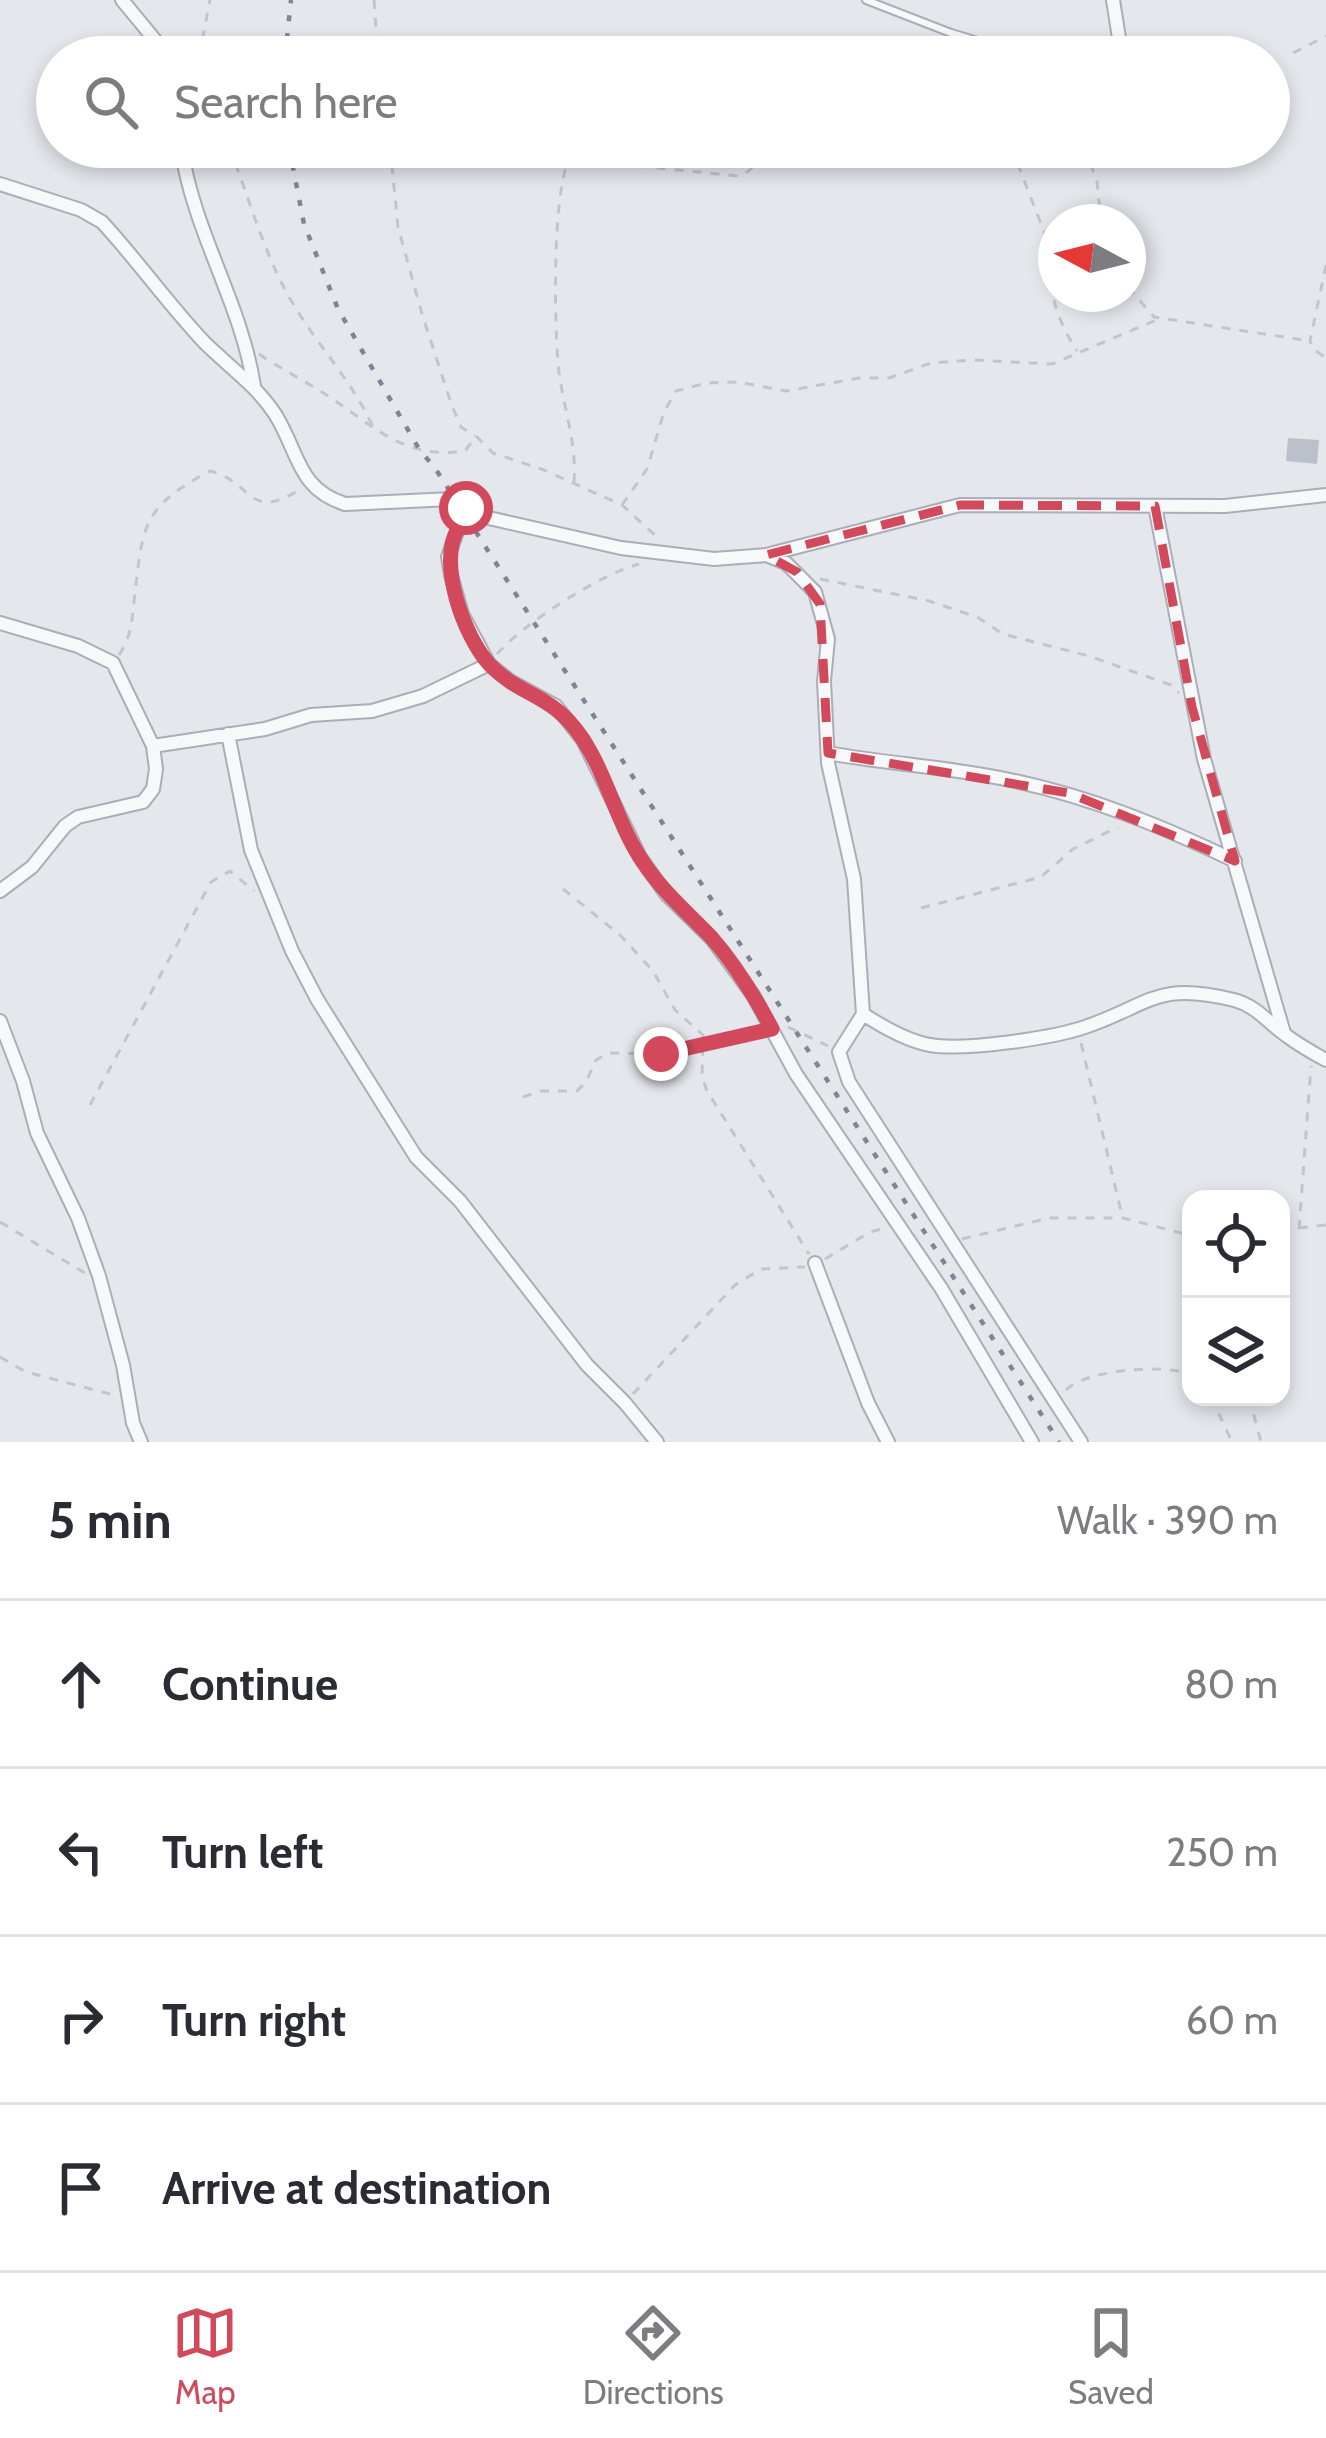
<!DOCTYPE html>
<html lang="en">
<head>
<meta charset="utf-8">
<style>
	body { margin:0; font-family:Cabin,sans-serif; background:#f7f7f7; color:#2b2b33 }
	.controls { position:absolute; right:36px; bottom:36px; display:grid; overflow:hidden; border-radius:24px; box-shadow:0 6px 18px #0003 }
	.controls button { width:108px; height:108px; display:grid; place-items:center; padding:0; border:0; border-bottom:3px solid #e1e1e2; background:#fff; color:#2b2b33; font:60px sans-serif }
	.compass { position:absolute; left:1038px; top:204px; width:108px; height:108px; border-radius:50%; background:#fff; box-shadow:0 6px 18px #0003; rotate:277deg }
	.stop { position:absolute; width:36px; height:36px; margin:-27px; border:9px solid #d1495b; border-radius:50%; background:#fff }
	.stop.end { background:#d1495b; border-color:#fff; box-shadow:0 3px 12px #0008 }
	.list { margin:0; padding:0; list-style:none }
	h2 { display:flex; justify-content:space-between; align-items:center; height:156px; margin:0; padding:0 48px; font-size:51px }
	h2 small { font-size:39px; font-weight:400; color:#7c7c81 }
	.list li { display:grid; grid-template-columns:78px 1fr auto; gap:36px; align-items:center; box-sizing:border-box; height:168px; padding:0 48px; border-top:3px solid #e1e1e2 }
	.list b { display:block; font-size:45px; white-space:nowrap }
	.list em { font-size:39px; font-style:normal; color:#7c7c81 }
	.icon { flex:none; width:66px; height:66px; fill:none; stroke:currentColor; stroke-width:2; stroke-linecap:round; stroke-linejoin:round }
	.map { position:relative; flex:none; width:1326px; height:1442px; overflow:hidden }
	.search { position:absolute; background:#fff; box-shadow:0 6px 18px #0003; left:36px; right:36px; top:36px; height:132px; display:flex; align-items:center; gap:30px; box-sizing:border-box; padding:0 42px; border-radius:66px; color:#7c7c81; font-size:45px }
	.sheet { height:828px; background:#fff }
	nav { display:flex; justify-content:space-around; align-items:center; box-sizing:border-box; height:168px; border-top:3px solid #e1e1e2; background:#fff; font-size:33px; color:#7c7c81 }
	nav a { display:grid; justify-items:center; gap:6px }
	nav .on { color:#d1495b }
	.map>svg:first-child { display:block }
	.building { fill:#bbc0ca }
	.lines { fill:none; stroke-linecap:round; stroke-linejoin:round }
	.lane-casing { stroke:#a9aeb7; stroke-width:10 }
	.street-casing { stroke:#a9aeb7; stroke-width:16 }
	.path { stroke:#c2c5cb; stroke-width:3; stroke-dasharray:9 9; stroke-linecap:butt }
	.lane { stroke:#f7f8fa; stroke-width:6 }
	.street { stroke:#f7f8fa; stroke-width:12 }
	.rail { stroke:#7d8696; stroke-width:4.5; stroke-dasharray:6 12; stroke-linecap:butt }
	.route { stroke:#d1495b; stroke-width:15 }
	.marked { fill:none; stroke:#d1495b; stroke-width:9; stroke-dasharray:24 15; stroke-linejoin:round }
</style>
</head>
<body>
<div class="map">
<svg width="1326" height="1442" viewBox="0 0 1326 1442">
	<rect width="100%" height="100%" fill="#e4e7ec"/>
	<!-- building -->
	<path class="building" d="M1288,438L1319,440L1317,464L1286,461Z"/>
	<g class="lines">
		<defs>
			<path id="lane" d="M866,0L951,33L1032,57"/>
			<path id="street" d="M122,0L169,57
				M1113,0L1122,57
				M181,147C194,234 241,302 254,386
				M0,184L81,210L102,222C138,261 168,304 204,342C228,366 256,385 275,414C299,452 297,489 345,504L452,499L480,516L621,548L714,559L766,555L960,505L1225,506L1326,495
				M1155,506L1204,759L1284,1033
				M480,516L458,529L448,557L451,575L462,614L489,664L510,681L556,706L583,740L640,857L666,894L712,939L753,995L796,1074L941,1288L1032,1442
				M766,555L786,563L815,592L828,639L824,681L828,763L854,879L863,1014C883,1027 907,1041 930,1045C964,1051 1053,1038 1085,1027C1152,1004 1155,981 1234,1000C1257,1006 1268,1023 1287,1036C1299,1045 1313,1053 1326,1060
				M0,623L78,646L113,663L153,746L156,769L153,789L143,802L78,817L65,826L32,867L0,891
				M228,734L251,850L292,951L317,999L416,1157L460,1201L587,1365L625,1403L657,1442
				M153,746L265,729L311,715L372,711L423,696L489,664
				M828,753C888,764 950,767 1010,780C1088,796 1162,826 1235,861
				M863,1014L839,1052L849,1082L1081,1442
				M0,1021L23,1081L37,1133L78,1218L99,1276L123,1365L133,1423L141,1442
				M815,1263L868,1403L888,1442"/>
		</defs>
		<!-- lane casing -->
		<use href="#lane" class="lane-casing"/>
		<!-- street casing -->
		<use href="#street" class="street-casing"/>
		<!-- path -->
		<path class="path" d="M374,0L378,57
			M1293,53L1326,36
			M199,57L210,0
			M229,147C250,199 263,253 292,302C317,345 353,382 373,427
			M390,147L398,227L422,314L452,406L461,427L475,436
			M1011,147L1045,234L1056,247
			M1084,147L1097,181L1101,222
			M1056,247C1043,283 1057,320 1077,351
			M1326,265L1310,341L1312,348L1326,358
			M1128,287L1154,317L1310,341
			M259,354C282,370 308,382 331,398C376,428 406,460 465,451L476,436L493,453L544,470L622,505L658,538
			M574,482C577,445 564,409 559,372C554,329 552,196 569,159L738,176L749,171L768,147
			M622,505L647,469L664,412L676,391L706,383L738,382L786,391L859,378H889L931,363L973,360L1052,364L1161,318
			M820,579L929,601L977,617L1003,634L1089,656L1171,685L1179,693
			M497,654C523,624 600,574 639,564
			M119,655C131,637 132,622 134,601C143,527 140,508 210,471C253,481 248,524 302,488
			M563,889L620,935L653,971L675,1010L703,1035L702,1077L707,1091L809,1254
			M921,908L1041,877L1073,849L1118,827
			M788,1027L828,1046
			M1081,1043L1122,1215
			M523,1097L540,1091H577L586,1082L596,1060L608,1053L661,1054L759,1031
			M90,1105L211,882L230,871L254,891
			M0,1222L85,1273
			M1299,1229L1311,1066
			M1281,1230L1326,1225
			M962,1239L1049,1218H1123L1185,1234L1191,1248V1273
			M825,1259L870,1232L885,1228
			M0,1357L26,1372L114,1395
			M1066,1390C1087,1369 1163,1364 1191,1374
			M633,1394L735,1285L761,1269L805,1267
			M1211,1397L1232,1442
			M1249,1397L1261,1442"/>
		<!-- lane -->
		<use href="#lane" class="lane"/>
		<!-- street -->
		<use href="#street" class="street"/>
		<!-- rail -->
		<path class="rail" d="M285,57L291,0
			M289,147L304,224L338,309L419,449L435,468L1059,1442"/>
	</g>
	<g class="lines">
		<!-- route -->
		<path class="route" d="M466,508L480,516L458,529C437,562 464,637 490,665C521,697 552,693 582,738C608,777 617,824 643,862C662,891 687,912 711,937C735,964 755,997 772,1029L661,1054"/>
	</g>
	<!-- marked area -->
	<path class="marked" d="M960,505L1155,506L1192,707L1235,861L1069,793L828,753L820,604L797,572L766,555Z"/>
</svg>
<div class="controls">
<button><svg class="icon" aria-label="locate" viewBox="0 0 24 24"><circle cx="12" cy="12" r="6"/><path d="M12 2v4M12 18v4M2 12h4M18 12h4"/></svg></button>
<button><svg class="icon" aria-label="layers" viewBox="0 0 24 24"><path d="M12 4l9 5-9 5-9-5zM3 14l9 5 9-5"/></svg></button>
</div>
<svg class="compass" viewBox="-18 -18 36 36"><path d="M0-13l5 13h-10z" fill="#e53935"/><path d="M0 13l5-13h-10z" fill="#7c7c81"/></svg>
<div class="stop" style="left:466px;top:508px"></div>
<div class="stop end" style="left:661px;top:1054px"></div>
<div class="search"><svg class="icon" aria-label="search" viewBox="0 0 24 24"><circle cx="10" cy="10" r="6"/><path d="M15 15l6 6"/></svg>Search here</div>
</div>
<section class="sheet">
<h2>5 min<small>Walk · 390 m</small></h2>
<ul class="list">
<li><svg class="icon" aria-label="ahead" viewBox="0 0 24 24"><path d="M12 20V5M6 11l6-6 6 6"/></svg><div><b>Continue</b></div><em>80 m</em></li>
<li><svg class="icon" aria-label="left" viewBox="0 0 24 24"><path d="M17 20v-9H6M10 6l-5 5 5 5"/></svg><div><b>Turn left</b></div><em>250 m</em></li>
<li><svg class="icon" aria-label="right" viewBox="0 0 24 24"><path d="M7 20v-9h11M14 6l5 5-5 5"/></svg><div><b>Turn right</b></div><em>60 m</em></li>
<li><svg class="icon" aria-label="arrive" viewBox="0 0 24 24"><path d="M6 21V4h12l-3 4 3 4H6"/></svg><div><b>Arrive at destination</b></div></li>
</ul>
</section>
<nav>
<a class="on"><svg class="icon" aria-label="map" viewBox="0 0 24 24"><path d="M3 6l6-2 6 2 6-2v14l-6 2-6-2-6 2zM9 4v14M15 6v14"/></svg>Map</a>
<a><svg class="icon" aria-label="directions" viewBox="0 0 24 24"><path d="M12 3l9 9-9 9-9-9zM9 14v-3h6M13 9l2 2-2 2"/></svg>Directions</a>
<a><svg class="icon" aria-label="saved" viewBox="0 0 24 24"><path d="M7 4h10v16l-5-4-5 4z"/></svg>Saved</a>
</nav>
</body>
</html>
